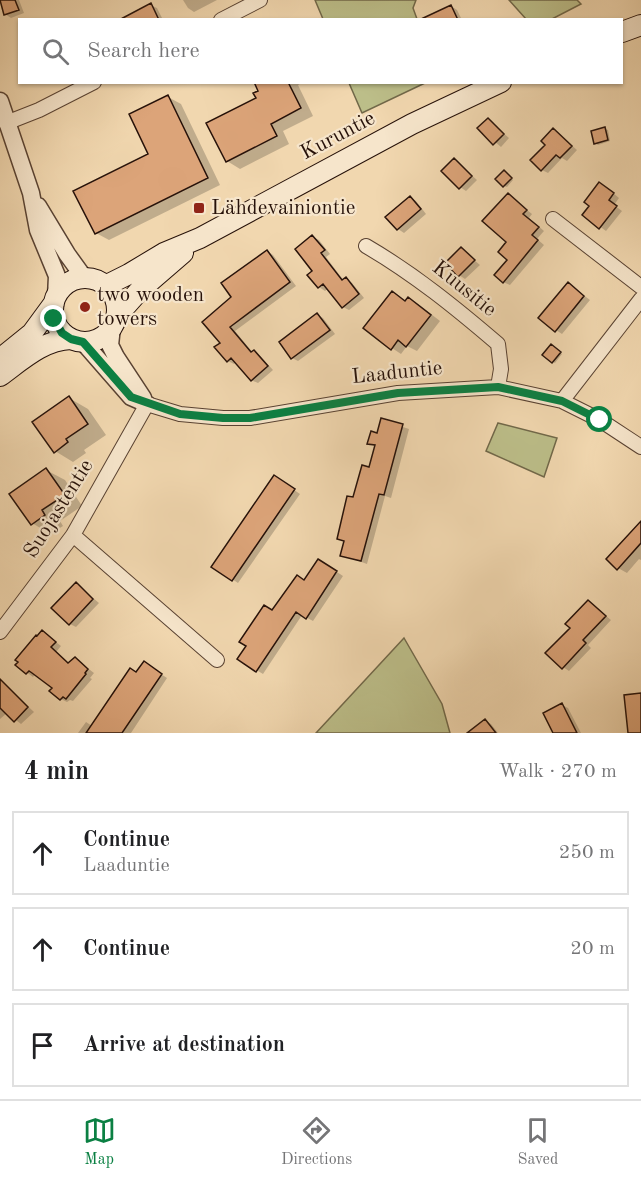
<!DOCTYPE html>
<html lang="en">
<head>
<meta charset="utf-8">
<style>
	body { margin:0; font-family:"Old Standard TT",serif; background:#f6f6f6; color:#202124 }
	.stop { position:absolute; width:18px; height:18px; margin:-14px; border:4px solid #0b8043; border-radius:50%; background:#fff }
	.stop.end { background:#0b8043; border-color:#fff; box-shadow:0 2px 6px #0008 }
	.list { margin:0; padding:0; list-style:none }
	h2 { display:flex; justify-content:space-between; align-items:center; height:78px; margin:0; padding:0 24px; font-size:26px }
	h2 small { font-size:20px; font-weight:400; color:#757577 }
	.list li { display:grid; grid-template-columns:39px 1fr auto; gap:18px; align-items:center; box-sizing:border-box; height:84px; margin:0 12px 12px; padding:0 12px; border:2px solid #e0e0e0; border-radius:0px }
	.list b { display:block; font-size:22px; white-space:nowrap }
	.list p { margin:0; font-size:20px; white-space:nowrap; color:#757577 }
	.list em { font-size:20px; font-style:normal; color:#757577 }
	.icon { flex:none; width:33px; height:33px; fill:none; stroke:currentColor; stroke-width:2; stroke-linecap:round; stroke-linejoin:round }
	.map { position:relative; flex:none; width:641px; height:733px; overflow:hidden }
	.search { position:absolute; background:#fff; box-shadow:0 2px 4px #0004; left:18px; right:18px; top:18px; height:66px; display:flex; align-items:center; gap:15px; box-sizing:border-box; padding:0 21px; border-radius:0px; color:#757577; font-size:22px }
	.sheet { height:366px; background:#fff }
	nav { display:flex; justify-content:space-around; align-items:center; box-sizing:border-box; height:84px; border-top:2px solid #e0e0e0; background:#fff; font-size:16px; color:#757577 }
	nav a { display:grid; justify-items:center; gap:3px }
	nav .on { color:#0b8043 }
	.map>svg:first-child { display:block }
	.green { fill:#bcbe89; stroke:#716849; stroke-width:1.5 }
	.shadow { fill:#0003 }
	.building { fill:#dca479; stroke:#261109; stroke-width:1.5 }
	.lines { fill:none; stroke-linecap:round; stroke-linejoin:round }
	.minor-casing { stroke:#594232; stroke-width:16 }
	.tertiary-casing { stroke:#594232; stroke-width:19 }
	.secondary-casing { stroke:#261109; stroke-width:22 }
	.minor { stroke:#f6e5cb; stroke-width:14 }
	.tertiary { stroke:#f6e5cb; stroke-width:16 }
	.secondary { stroke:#f6e5cb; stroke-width:20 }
	.route { stroke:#0b8043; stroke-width:8 }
	.poi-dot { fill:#8f2418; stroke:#f6e5cb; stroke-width:2 }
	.labels { text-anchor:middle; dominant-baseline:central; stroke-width:4.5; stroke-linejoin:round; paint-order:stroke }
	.street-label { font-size:21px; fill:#261109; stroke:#f6e5cb }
	.poi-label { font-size:21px; fill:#261109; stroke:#f6e5cb; text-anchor:start }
</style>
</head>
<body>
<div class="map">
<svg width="641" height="733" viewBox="0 0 641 733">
	<rect width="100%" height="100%" fill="#f1d7af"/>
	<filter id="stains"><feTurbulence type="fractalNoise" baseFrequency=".00333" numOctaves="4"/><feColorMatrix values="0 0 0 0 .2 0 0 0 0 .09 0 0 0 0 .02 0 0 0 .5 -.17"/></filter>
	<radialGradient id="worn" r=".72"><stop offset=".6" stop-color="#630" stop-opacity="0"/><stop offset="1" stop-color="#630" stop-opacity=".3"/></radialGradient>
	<!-- green -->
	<path class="green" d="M315,0H416L413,8L417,19H323Z
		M509,0H577L581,4L552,19H526Z
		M349,83H425L362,113Z
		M498,423L557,438L544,477L486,451Z
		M404,638L442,704L450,733H316Z"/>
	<!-- shadow -->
	<path class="shadow" d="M0,0H19L24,13L11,18L5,14Z
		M183,0H217L194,12L188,8Z
		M150,5L157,8L163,20H122Z
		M451,6L457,10L462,20H434Z
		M255,82H303L298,85L313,116L283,131L289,144L240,169L227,161L258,98L260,91Z
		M168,97L181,104L220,185L109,240L96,233L150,155Z
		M488,120L509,138L501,147L479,128Z
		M605,129L608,130L610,141L598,145L595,143Z
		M554,130L577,150L567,161L562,158L548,173L542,170L547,144Z
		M454,160L477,180L466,191L460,187Z
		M507,173L513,180L507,187L504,186Z
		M606,187L619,198L614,205L622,211L606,231L584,215Z
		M508,195L532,214L529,218L544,231L537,239L544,245L510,285L503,282L510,260Z
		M410,197L416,201L426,214L404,233L398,229Z
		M313,237L319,240L330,254L326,257L344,281L346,279L352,283L364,298L349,310L343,307L329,288L325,291L319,287L309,275L314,271Z
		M461,249L480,265L465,279L459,275Z
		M267,251L273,255L296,286L235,331L253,353L260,356L273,370L258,383L251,380L236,362L234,364L228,361L222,343L233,298Z
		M574,288L590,300L562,334L556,330Z
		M392,292L406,302L409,299L418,304L440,321L417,351L407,346L401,354L392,348Z
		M317,315L323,318L335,334L298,361L292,358Z
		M554,348L562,354L555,363L553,362Z
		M69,398L88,409L106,435L84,450L86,453L73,462L55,451Z
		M382,420L409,429L391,498L385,496L367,564L342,555L345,542L339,539L355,499L370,469L376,447L369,443L378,435Z
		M46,470L65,480L82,506L60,521L63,526L50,534L32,523Z
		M281,481L300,494L238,583L232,579Z
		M641,523V560L639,559L627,573L618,568Z
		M325,564L343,576L313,621L302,615L263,674L239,659L272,612Z
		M76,584L99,603L76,627L70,624Z
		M589,602L611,620L588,645L591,648L569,671L563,667L572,628Z
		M43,632L61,646L56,652L69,664L81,663L94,673L90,678L92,679L73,701L70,700L67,702L61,699L51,691L55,687L36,673L33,677L17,665Z
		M150,667L167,678L131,733H78L86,722L92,726Z
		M0,680L34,712L21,724L7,713L0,719Z
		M562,705L568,708L581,733H555Z
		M485,721L491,724L498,733H472Z"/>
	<!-- building -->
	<path class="building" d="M0,0H15L19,10L4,15Z
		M151,3L159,20H119Z
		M451,5L458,20H419Z
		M254,82H288L301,108L271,124L277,136L226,162L206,123L256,98L253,93L258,91Z
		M168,95L208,178L95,234L73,191L148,154L129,114Z
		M488,118L504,134L493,145L477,128Z
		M605,127L608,140L594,144L591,131Z
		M553,128L572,146L560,158L556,155L541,171L530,160L545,145L541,141Z
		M454,158L472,176L459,189L441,171Z
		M504,170L512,178L503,187L495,179Z
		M599,182L614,193L609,200L617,206L599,229L582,215L589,206L584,202Z
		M508,193L527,210L523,214L539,227L532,235L538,240L503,283L494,275L507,260L498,252L506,242L482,221Z
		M410,196L421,209L397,230L385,217Z
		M312,235L325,250L321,253L342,280L346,277L359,294L342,308L323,284L318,288L307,275L312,271L295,249Z
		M461,247L475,260L458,277L445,263Z
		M267,250L290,282L230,327L251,352L254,350L268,366L251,381L231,358L227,362L214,347L220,343L202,322L231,297L221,283Z
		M568,282L584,296L555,332L538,318Z
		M392,291L405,301L408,297L431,315L406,347L398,340L391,350L363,328Z
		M317,313L330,330L291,359L279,342Z
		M551,344L561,352L552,363L542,355Z
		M69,396L88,424L66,439L68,442L54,453L32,422Z
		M381,418L403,424L384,495L379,494L361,561L340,556L344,541L337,539L347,496L353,497L362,465L369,467L375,445L367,444L371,431L377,433Z
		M46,468L65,495L42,510L45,515L31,525L9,494Z
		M274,475L295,489L232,581L211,567Z
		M641,521V543L617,570L606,559Z
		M318,559L337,571L306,619L296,612L256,672L237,659L246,646L239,642L264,605L272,610L297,575L304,580Z
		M76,582L93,599L69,625L51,608Z
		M588,600L606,616L583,640L586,643L562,669L545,653L570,628L565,624Z
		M42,630L56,642L51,647L68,663L75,657L88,669L85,673L86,674L66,699L63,697L60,700L49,691L52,688L32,673L29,671L26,674L15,665L18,662L15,660L36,635L37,636Z
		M144,661L162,674L122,733H86L130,668L136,672Z
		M0,679L28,707L14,722L0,708Z
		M641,693V733H628L624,695Z
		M562,703L577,733H553L543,713Z
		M485,719L496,733H467Z"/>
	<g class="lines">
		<defs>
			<path id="minor" d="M221,20L260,0
				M6,123L39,110L94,82
				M553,219L641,287
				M366,246C414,274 456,308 498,344L501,369L498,387
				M562,401L641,299
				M73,535L217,660
				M0,632L73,535L147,404L180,414L223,418H250L398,393L498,387L562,401L600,420L641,447"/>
			<path id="tertiary" d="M0,101L31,193L38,230L57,276L56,297
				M38,206L67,254L85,279
				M112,327L110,345L116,357L143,398
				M83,342L131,397L147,404"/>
			<path id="secondary" d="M622,32L641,25
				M53 310a32 32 0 1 1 64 0a32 32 0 1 1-64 0Z
				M105,286L129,274L164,253L200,238L412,124L501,82
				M116,317L139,291L183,253
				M0,359L32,333L54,303
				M0,376C22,360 43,340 71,339"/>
		</defs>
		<!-- minor casing -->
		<use href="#minor" class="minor-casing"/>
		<!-- tertiary casing -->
		<use href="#tertiary" class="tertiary-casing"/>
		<!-- secondary casing -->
		<use href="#secondary" class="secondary-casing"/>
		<!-- minor -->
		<use href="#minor" class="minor"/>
		<!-- tertiary -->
		<use href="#tertiary" class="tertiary"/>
		<!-- secondary -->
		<use href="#secondary" class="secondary"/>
	</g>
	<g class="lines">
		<!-- route -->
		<path class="route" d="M54,319L62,333L71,339L83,342L131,397L180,414L223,418H250L398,393L498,387L562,401L600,420"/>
	</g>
	<!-- markers -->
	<g class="poi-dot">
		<rect x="193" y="202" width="12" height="12" rx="3"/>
		<circle cx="85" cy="307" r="6"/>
	</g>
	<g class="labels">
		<!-- street labels -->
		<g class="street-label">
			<text transform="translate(338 136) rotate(-28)">Kuruntie</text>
			<text transform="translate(464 289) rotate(39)">Kuusitie</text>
			<text transform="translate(397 373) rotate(-6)">Laaduntie</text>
			<text transform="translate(59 509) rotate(-58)">Suojastentie</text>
		</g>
		<!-- poi labels -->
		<g class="poi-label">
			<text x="211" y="208">Lähdevainiontie</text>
			<text x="97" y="295">two wooden<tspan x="97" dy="24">towers</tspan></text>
		</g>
	</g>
	<rect width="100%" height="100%" filter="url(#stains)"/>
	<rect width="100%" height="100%" fill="url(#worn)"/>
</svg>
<div class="stop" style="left:600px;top:420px"></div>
<div class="stop end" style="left:54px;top:319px"></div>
<div class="search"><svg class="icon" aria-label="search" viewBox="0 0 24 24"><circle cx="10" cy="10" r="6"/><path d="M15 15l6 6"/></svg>Search here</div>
</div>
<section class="sheet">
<h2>4 min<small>Walk · 270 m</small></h2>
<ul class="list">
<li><svg class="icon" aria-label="ahead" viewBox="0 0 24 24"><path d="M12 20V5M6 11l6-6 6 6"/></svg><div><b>Continue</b><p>Laaduntie</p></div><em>250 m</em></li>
<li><svg class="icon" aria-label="ahead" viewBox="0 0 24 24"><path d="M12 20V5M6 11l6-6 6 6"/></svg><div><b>Continue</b></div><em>20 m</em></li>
<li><svg class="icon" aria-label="arrive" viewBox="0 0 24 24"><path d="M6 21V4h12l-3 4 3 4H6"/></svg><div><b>Arrive at destination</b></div></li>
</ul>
</section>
<nav>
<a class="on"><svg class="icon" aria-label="map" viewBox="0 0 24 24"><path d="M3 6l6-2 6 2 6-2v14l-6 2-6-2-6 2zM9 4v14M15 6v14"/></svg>Map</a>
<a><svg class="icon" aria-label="directions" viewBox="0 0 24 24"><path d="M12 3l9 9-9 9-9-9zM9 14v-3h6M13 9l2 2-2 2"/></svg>Directions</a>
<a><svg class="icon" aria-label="saved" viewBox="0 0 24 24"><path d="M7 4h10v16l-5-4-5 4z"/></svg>Saved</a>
</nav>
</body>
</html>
